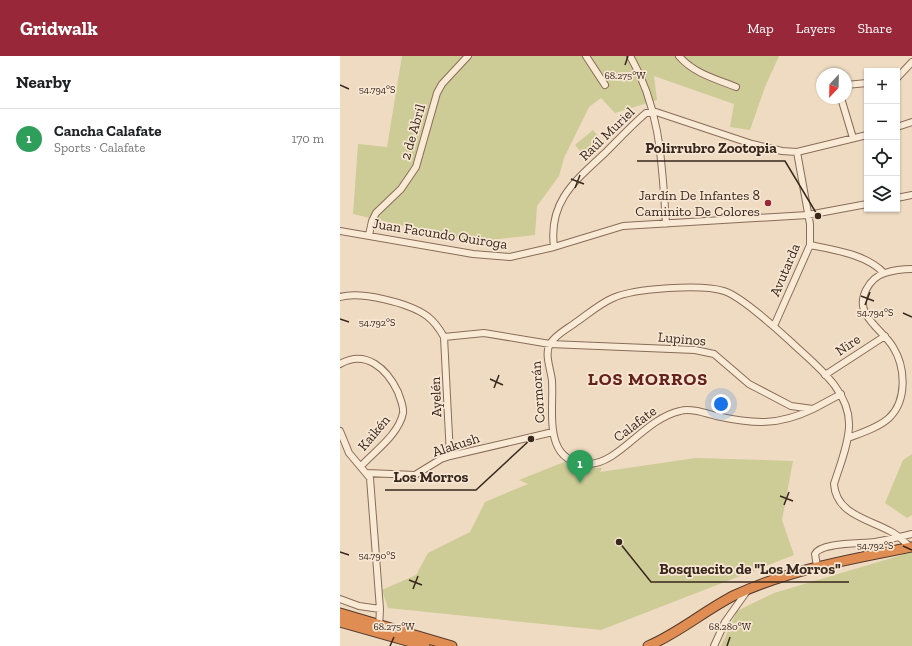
<!DOCTYPE html>
<html lang="en">
<head>
<meta charset="utf-8">
<style>
	body { margin:0; font-family:"Zilla Slab",serif; background:#f6f6f6; color:#202124 }
	.controls { position:absolute; right:12px; top:12px; display:grid; overflow:hidden; border-radius:0px; box-shadow:0 1px 3px #0004 }
	.controls button { width:36px; height:36px; display:grid; place-items:center; padding:0; border:0; border-bottom:1px solid #e0e0e0; background:#fff; color:#202124; font:20px sans-serif }
	.compass { position:absolute; left:476px; top:12px; width:36px; height:36px; border-radius:50%; background:#fff; box-shadow:0 1px 3px #0004; rotate:202deg }
	.you { position:absolute; left:381px; top:348px; width:14px; height:14px; margin:-10px; border:3px solid #fff; border-radius:50%; background:#1a73e8; box-shadow:0 0 0 6px #1a73e833 }
	.badge { display:grid; place-items:center; width:26px; height:26px; border-radius:50%; background:#982839; color:#fff; font-size:13px; font-weight:700 }
	.pin { position:absolute; translate:-50% -33px; filter:drop-shadow(0 1px 2px #0008) }
	.pin::after { content:''; position:absolute; top:21px; width:14px; height:12px; background:inherit; clip-path:polygon(0 0,100% 0,50% 100%) }
	.list { margin:0; padding:0; list-style:none }
	h2 { display:flex; justify-content:space-between; align-items:center; height:52px; margin:0; padding:0 16px; font-size:17px }
	h2 small { font-size:13px; font-weight:400; color:#757577 }
	.list li { display:grid; grid-template-columns:26px 1fr auto; gap:12px; align-items:center; box-sizing:border-box; height:60px; padding:0 16px; border-top:1px solid #e0e0e0 }
	.list b { display:block; font-size:15px; white-space:nowrap }
	.list p { margin:0; font-size:13px; white-space:nowrap; color:#757577 }
	.list em { font-size:13px; font-style:normal; color:#757577 }
	.icon { flex:none; width:22px; height:22px; fill:none; stroke:currentColor; stroke-width:2; stroke-linecap:round; stroke-linejoin:round }
	.map { position:relative; flex:none; width:572px; height:590px; overflow:hidden }
	header { display:flex; align-items:center; gap:24px; box-sizing:border-box; height:56px; padding:0 20px; background:#982839; color:#fff }
	header strong { font-size:19px }
	nav { display:flex; gap:22px; margin-inline-start:auto; font-size:14px }
	main { display:flex }
	aside { flex:1; background:#fff }
	.map>svg:first-child { display:block }
	.green { fill:#cdcb96 }
	.lines { fill:none; stroke-linecap:round; stroke-linejoin:round }
	.minor-casing { stroke:#896c59; stroke-width:8 }
	.highway-casing { stroke:#563b2d; stroke-width:11 }
	.minor { stroke:#f9ead6; stroke-width:6 }
	.highway { stroke:#df8d52; stroke-width:9 }
	.ticks { fill:none; stroke:#38271d; stroke-width:1.5 }
	.poi-dot { fill:#982839; stroke:#f6e6d2; stroke-width:1.5 }
	.labels { text-anchor:middle; dominant-baseline:central; stroke-width:3.5; stroke-linejoin:round; paint-order:stroke }
	.street-label { font-size:14px; fill:#38271d; stroke:#f6e6d2 }
	.poi-label { font-size:14px; fill:#38271d; stroke:#f6e6d2; text-anchor:end }
	.district-label { font-size:18px; font-weight:bold; letter-spacing:1px; fill:#65211c; stroke:#f6e6d2 }
	.ticks-label { font-size:10px; text-anchor:middle; fill:#38271d; stroke:#f6e6d2; stroke-width:3.5; stroke-linejoin:round; paint-order:stroke }
	.leader { fill:none; stroke:#38271d; stroke-width:1.5 }
	.callout-dot { fill:#38271d; stroke:#f6e6d2; stroke-width:1.5 }
	.callout-label { font-size:15px; text-anchor:middle; font-weight:bold; fill:#38271d; stroke:#f6e6d2; stroke-width:3.5; stroke-linejoin:round; paint-order:stroke }
</style>
</head>
<body>
<header>
<strong>Gridwalk</strong>
<nav><a>Map</a><a>Layers</a><a>Share</a></nav>
</header>
<main>
<aside>
<h2>Nearby<small></small></h2>
<ul class="list">
<li><span class="badge" style="background:#2e9e5b">1</span><div><b>Cancha Calafate</b><p>Sports · Calafate</p></div><em>170 m</em></li>
</ul>
</aside>
<div class="map">
<svg width="572" height="590" viewBox="0 0 572 590">
	<rect width="100%" height="100%" fill="#efdbc2"/>
	<!-- green -->
	<path class="green" d="M62,0H439L425,31L410,74L390,71L394,48L314,20L317,44L275,57L261,42L249,51L224,102L219,120L197,150L195,179L134,186L13,158L18,88L47,91Z
		M253,74L262,84L244,100L235,89Z
		M572,398V459L567,462L545,447L563,404Z
		M356,402L453,405L442,464L454,499L261,574L48,552L42,534L76,519L88,497L130,476L145,446L188,428L179,424L224,406L236,411L262,412L260,416Z
		M572,496V590H381L397,555L434,537Z"/>
	<g class="lines">
		<defs>
			<path id="minor" d="M246,0L265,29
				M290,0C321,53 322,109 326,168
				M339,0C353,17 376,23 396,31
				M557,22L572,6
				M506,29L527,27
				M501,42L513,82
				M557,71L572,66
				M557,142L572,139
				M0,175L133,198L170,201L214,191L283,170L468,159L527,148
				M29,179L32,165L36,157L61,133L76,111L97,37L102,28L128,0
				M470,189C494,194 526,198 544,217
				M214,191C208,145 236,124 266,96C279,83 292,69 306,57L316,56L412,88L442,95L457,96L527,79
				M0,241C21,235 69,247 87,260C95,266 99,272 104,281L144,277L210,288L355,294L374,298L409,328L451,350L473,353L501,338
				M434,270L470,189V168L457,96
				M104,281L110,400
				M0,308C26,293 47,313 58,336C60,343 64,350 63,357C59,378 35,395 21,410
				M485,319L545,280
				M473,353C438,370 414,368 376,360C365,357 351,352 340,355C304,363 279,408 248,408C202,407 214,355 212,325C211,314 204,298 210,288C215,279 227,273 235,267C247,259 259,248 273,242C295,232 362,228 384,235C400,240 437,273 450,285C474,308 511,334 509,371C508,390 500,409 494,428C496,458 528,463 550,475C558,479 564,485 570,491
				M0,375L9,397L30,422L40,553L39,571
				M508,382C521,377 538,372 549,362C567,345 566,312 553,291C546,279 533,271 526,258C517,243 529,222 545,217C554,214 563,213 572,213
				M27,417L75,419L101,403L110,400L213,376
				M477,510L475,498C481,486 522,488 535,486C547,484 560,481 572,478
				M0,543L19,550L40,553
				M374,590L385,566L407,535"/>
			<path id="highway" d="M0,557L112,590
				M0,566L85,590
				M308,590C339,577 365,554 395,539C451,513 512,503 572,491"/>
		</defs>
		<!-- minor casing -->
		<use href="#minor" class="minor-casing"/>
		<!-- highway casing -->
		<use href="#highway" class="highway-casing"/>
		<!-- minor -->
		<use href="#minor" class="minor"/>
		<!-- highway -->
		<use href="#highway" class="highway"/>
	</g>
	<!-- ticks -->
	<path class="ticks" d="M285,9L288,0M0,29L9,33M231,123L244,128M235,132L240,119M521,240L534,245M525,249L530,236M563,257L572,261M0,263L9,266M150,323L163,329M154,332L159,319M440,440L453,445M444,449L449,436M563,490L572,494M0,496L9,499M69,524L82,529M73,533L78,520M50,590L54,581M387,590L390,581"/>
	<!-- markers -->
	<circle class="poi-dot" cx="428" cy="147" r="4"/>
	<g class="labels">
		<!-- street labels -->
		<g class="street-label">
			<text transform="translate(73 76) rotate(-74)">2 de Abril</text>
			<text transform="translate(267 78) rotate(-44)">Raúl Muriel</text>
			<text transform="translate(100 178) rotate(9)">Juan Facundo Quiroga</text>
			<text transform="translate(445 214) rotate(-67)">Avutarda</text>
			<text transform="translate(342 283) rotate(5)">Lupinos</text>
			<text transform="translate(508 289) rotate(-34)">Nire</text>
			<text transform="translate(198 336) rotate(-94)">Cormorán</text>
			<text transform="translate(96 341) rotate(-92)">Ayelén</text>
			<text transform="translate(295 368) rotate(-37)">Calafate</text>
			<text transform="translate(34 377) rotate(-50)">Kaikén</text>
			<text transform="translate(116 389) rotate(-18)">Alakush</text>
		</g>
		<!-- poi labels -->
		<g class="poi-label">
			<text x="420" y="139">Jardín De Infantes 8<tspan x="420" dy="16">Caminito De Colores</tspan></text>
		</g>
		<!-- district labels -->
		<g class="district-label">
			<text x="308" y="323">LOS MORROS</text>
		</g>
	</g>
	<g class="ticks-label">
		<text x="285" y="23">68.275°W</text>
		<text x="37" y="37">54.794°S</text>
		<text x="535" y="260">54.794°S</text>
		<text x="37" y="270">54.792°S</text>
		<text x="535" y="493">54.792°S</text>
		<text x="37" y="503">54.790°S</text>
		<text x="54" y="574">68.275°W</text>
		<text x="390" y="574">68.280°W</text>
	</g>
	<!-- callouts -->
	<path class="leader" d="M478 160L445 105H297M191 383L136 434H45M279 486L311 526H509"/>
	<g class="callout-dot">
		<circle cx="478" cy="160" r="4"/>
		<circle cx="191" cy="383" r="4"/>
		<circle cx="279" cy="486" r="4"/>
	</g>
	<g class="callout-label">
		<text x="371" y="97">Polirrubro Zootopia</text>
		<text x="91" y="426">Los Morros</text>
		<text x="410" y="518">Bosquecito de "Los Morros"</text>
	</g>
</svg>
<div class="controls">
<button>+</button>
<button>−</button>
<button><svg class="icon" aria-label="locate" viewBox="0 0 24 24"><circle cx="12" cy="12" r="6"/><path d="M12 2v4M12 18v4M2 12h4M18 12h4"/></svg></button>
<button><svg class="icon" aria-label="layers" viewBox="0 0 24 24"><path d="M12 4l9 5-9 5-9-5zM3 14l9 5 9-5"/></svg></button>
</div>
<svg class="compass" viewBox="-18 -18 36 36"><path d="M0-13l5 13h-10z" fill="#e53935"/><path d="M0 13l5-13h-10z" fill="#757577"/></svg>
<div class="you"></div>
<div class="pin badge" style="left:240px;top:427px;background:#2e9e5b">1</div>
</div>
</main>
</body>
</html>
